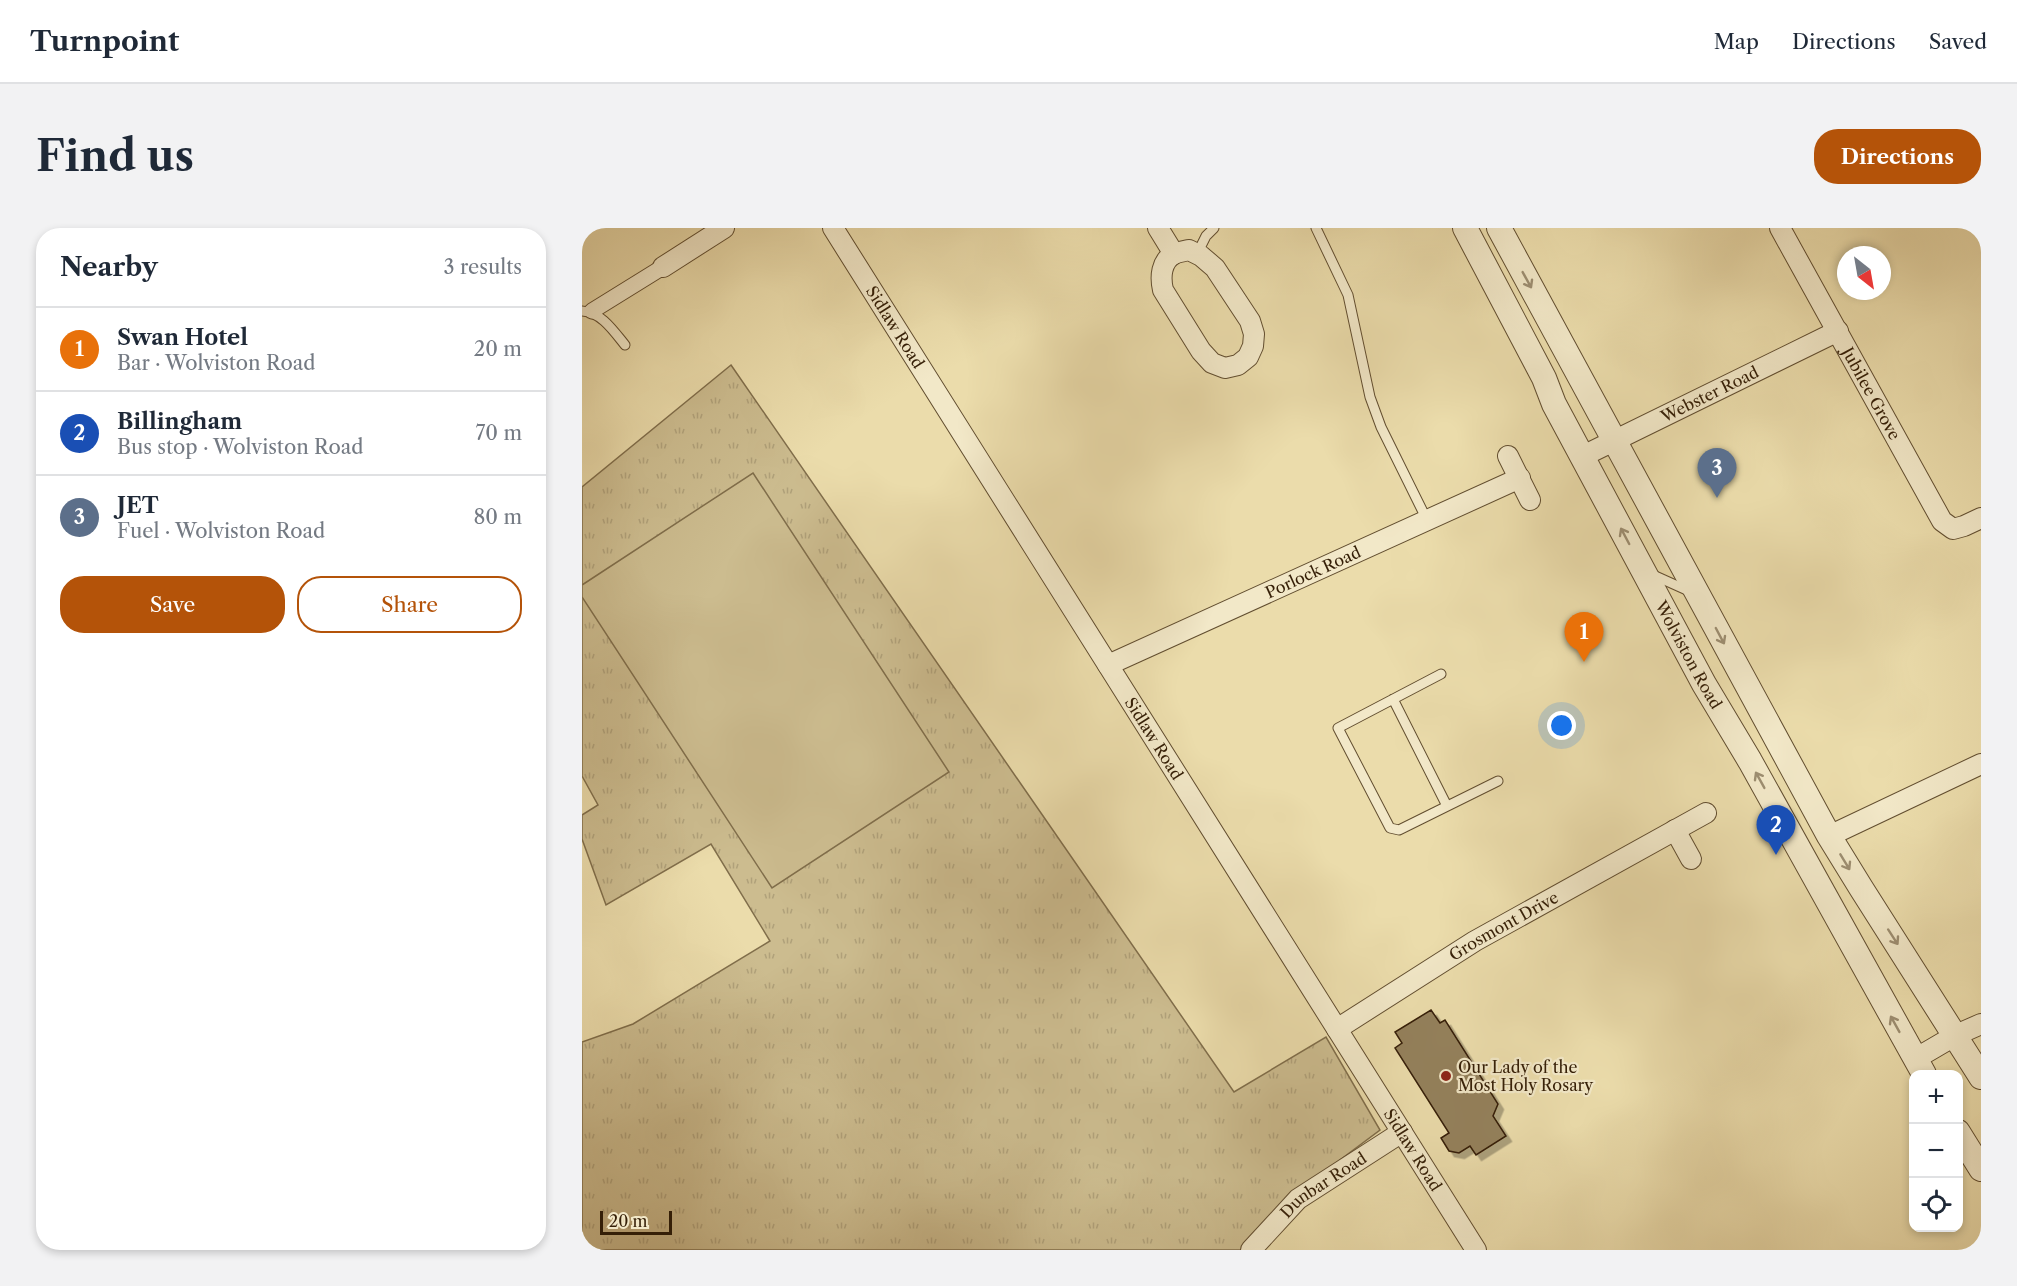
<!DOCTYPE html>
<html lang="en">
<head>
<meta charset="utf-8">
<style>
	body { margin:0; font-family:"Libre Caslon Text",serif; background:#f2f2f3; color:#1f2937 }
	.controls { position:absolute; right:18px; bottom:18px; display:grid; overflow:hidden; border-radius:12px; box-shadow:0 3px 9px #0003 }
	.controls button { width:54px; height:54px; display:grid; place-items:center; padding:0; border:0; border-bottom:2px solid #e0e1e3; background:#fff; color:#1f2937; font:30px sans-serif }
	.compass { position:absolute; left:1255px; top:18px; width:54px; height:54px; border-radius:50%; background:#fff; box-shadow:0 3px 9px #0003; rotate:149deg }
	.scale { position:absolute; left:18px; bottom:15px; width:72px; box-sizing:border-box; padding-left:6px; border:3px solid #351f07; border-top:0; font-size:16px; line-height:21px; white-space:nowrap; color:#351f07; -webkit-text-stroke:4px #f2e8c8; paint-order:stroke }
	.you { position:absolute; left:980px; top:498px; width:21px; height:21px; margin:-15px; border:4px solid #fff; border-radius:50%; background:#1a73e8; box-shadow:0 0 0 9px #1a73e833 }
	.badge { display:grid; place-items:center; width:39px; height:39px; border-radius:50%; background:#b45309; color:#fff; font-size:20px; font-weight:700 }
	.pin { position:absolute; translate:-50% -50px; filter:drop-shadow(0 2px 3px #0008) }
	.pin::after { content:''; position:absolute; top:32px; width:21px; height:18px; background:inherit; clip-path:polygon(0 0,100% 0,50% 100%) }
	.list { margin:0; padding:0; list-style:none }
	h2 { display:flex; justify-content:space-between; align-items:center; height:78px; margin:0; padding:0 24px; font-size:26px }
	h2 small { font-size:20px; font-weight:400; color:#747a83 }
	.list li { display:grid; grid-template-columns:39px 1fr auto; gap:18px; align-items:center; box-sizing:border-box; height:84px; padding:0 24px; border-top:2px solid #e0e1e3 }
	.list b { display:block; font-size:22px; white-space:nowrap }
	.list p { margin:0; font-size:20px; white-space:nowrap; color:#747a83 }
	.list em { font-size:20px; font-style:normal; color:#747a83 }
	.actions { display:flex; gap:12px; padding:18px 24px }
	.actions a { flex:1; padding:14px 0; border:2px solid #b45309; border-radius:24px; text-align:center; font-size:21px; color:#b45309 }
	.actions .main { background:#b45309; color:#fff }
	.icon { flex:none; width:33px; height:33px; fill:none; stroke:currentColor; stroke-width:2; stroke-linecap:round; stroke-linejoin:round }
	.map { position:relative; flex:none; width:1399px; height:1022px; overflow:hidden; border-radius:24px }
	header { display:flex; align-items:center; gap:36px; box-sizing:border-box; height:84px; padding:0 30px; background:#fff; border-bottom:2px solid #e0e1e3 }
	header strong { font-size:28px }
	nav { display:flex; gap:33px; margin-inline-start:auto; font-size:21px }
	.intro { display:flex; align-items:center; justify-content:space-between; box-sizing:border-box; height:144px; padding:0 36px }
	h1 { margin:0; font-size:42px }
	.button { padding:15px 27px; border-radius:24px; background:#b45309; color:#fff; font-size:21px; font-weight:700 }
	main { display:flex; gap:36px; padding:0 36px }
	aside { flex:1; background:#fff; border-radius:24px; box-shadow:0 3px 9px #0003 }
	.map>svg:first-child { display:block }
	.grass { fill:url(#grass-tufts); stroke:#806e4b; stroke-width:1.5 }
	.pitch { fill:#ccbc8f; stroke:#806e4b; stroke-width:1.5 }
	.building { fill:#94815c; stroke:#351f07; stroke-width:1.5; filter:url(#shadow) }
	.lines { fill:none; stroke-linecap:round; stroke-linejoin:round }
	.service-casing { stroke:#624e30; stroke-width:11 }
	.pedestrian-casing { stroke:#624e30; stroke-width:17 }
	.minor-casing { stroke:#624e30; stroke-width:22 }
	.tertiary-casing { stroke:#624e30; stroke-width:26 }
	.service { stroke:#f2e8c8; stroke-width:9 }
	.pedestrian { stroke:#f2e8c8; stroke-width:15 }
	.minor { stroke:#f2e8c8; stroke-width:20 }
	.tertiary { stroke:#f2e8c8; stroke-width:24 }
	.oneway { stroke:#9d8e71 }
	.poi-dot { fill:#8f2418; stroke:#f2e8c8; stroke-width:2 }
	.labels { text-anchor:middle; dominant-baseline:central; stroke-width:4.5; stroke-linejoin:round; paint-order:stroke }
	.street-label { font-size:16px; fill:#351f07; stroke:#f2e8c8 }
	.poi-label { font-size:16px; fill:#351f07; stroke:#f2e8c8; text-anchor:start }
</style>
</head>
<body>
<header>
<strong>Turnpoint</strong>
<nav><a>Map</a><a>Directions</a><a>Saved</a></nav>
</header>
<div class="intro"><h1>Find us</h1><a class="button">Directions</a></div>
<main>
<aside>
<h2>Nearby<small>3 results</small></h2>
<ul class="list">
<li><span class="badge" style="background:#e8710a">1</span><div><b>Swan Hotel</b><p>Bar · Wolviston Road</p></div><em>20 m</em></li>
<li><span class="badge" style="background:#1a4fb4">2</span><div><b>Billingham</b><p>Bus stop · Wolviston Road</p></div><em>70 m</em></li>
<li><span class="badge" style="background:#5c6f8a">3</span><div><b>JET</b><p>Fuel · Wolviston Road</p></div><em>80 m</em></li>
</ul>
<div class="actions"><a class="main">Save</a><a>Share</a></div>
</aside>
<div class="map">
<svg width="1399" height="1022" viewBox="0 0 1399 1022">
	<defs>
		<pattern id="grass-tufts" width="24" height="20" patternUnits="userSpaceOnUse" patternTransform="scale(1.5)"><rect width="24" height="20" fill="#ccbc8f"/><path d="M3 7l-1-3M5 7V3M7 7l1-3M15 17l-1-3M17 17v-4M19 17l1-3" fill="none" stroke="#b0a17a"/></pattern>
		<filter id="shadow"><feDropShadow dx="5.5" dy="5.5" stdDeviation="0" flood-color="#0004"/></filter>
	</defs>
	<rect width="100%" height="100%" fill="#ebdcab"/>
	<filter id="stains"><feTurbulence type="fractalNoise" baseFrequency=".00333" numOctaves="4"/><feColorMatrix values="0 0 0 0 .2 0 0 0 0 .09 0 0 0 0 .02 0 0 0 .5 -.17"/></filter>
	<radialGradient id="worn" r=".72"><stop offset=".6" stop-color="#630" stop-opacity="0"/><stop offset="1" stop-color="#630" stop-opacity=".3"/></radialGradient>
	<!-- grass -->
	<path class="grass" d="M149,137L652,864L744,809L798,902L711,967L659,1022H0V814L51,796L188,713L129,616L24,677L0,611V587L16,577L0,548V259Z"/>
	<!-- pitch -->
	<path class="pitch" d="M171,245L367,544L190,660L0,369V357Z"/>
	<!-- building -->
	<path class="building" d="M849,782L858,795L863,792L916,876L911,888L924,908L894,927L888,918L877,925L867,923L859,910L867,905L813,820L820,815L813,804Z"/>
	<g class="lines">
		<defs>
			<path id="service" d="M734,0L766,67L788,169L799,199L845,292
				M615,26L624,8L632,0
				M0,83C19,84 31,102 43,117
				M1069,346L1109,364
				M859,446L756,500L808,600L817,602L916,553
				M811,471L865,578"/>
			<path id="pedestrian" d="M10,83L81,39"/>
			<g id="minor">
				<path id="s1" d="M251,0L894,1022"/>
				<path d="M576,0L592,26"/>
				<path id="s2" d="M1198,0L1360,293L1371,301L1382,298L1399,290"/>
				<path d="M607,22L619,28L633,40L668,93L672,106L671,118L666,129L656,137L643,140L630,135L619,123L581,62C578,49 579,33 592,26C596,24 603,23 607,22Z"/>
				<path d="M81,39L142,0"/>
				<path d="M926,228L948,272"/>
				<path id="s3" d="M1001,228L1256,103"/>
				<path id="s4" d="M526,437L938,250"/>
				<path d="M1093,602L1109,631"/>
				<path d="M1247,608L1399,536"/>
				<path id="s5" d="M755,801L893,713L1124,585"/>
				<path d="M1333,831L1374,807L1399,796"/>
				<path id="s6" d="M669,1022L716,971L820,904"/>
			</g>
			<g id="tertiary">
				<path id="s7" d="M883,0L962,150L972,176L1122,456L1168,533L1342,846"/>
				<path d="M917,0L1247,608L1279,660L1399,849"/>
				<path d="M1376,904L1399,941"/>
			</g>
		</defs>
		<!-- service casing -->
		<use href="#service" class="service-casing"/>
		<!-- pedestrian casing -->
		<use href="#pedestrian" class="pedestrian-casing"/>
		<!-- minor casing -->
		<use href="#minor" class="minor-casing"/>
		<!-- tertiary casing -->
		<use href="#tertiary" class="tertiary-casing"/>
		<!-- service -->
		<use href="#service" class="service"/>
		<!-- pedestrian -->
		<use href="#pedestrian" class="pedestrian"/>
		<!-- minor -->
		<use href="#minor" class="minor"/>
		<!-- tertiary -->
		<use href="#tertiary" class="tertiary"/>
	</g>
	<!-- one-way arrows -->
	<defs><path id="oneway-shaft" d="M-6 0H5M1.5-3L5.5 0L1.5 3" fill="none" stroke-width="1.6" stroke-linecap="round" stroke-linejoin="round" transform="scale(1.5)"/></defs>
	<g class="oneway">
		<use href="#oneway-shaft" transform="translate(945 52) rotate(61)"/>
		<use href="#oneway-shaft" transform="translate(1043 308) rotate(-118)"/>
		<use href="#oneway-shaft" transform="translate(1138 408) rotate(62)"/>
		<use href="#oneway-shaft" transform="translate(1178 552) rotate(-119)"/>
		<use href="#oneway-shaft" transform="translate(1263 634) rotate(59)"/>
		<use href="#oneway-shaft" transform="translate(1311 709) rotate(57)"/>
		<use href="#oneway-shaft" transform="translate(1313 796) rotate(-119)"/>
	</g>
	<!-- markers -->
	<circle class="poi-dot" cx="864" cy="848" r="6"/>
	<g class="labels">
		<!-- street labels -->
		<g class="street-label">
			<text stroke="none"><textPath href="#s1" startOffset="117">Sidlaw Road</textPath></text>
			<text stroke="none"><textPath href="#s3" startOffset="141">Webster Road</textPath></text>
			<text stroke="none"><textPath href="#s2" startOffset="189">Jubilee Grove</textPath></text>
			<text stroke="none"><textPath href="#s4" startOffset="225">Porlock Road</textPath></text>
			<text stroke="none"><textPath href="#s7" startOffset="482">Wolviston Road</textPath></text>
			<text stroke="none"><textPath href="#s1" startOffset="603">Sidlaw Road</textPath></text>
			<text stroke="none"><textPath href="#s5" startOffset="196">Grosmont Drive</textPath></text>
			<text stroke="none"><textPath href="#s1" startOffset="1089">Sidlaw Road</textPath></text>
			<text stroke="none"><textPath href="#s6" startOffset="98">Dunbar Road</textPath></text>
		</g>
		<!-- poi labels -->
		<g class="poi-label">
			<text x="876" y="839">Our Lady of the<tspan x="876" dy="18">Most Holy Rosary</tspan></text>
		</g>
	</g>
	<rect width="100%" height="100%" filter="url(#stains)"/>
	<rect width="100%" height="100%" fill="url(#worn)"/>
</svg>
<div class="controls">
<button>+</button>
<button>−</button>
<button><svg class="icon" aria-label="locate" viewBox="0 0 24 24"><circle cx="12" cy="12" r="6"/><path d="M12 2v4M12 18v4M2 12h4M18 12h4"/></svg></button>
</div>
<svg class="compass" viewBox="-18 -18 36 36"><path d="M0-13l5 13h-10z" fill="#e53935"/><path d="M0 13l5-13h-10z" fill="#747a83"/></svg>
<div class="scale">20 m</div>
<div class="you"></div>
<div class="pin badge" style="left:1002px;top:434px;background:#e8710a">1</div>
<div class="pin badge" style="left:1194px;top:627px;background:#1a4fb4">2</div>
<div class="pin badge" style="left:1135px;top:270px;background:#5c6f8a">3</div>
</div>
</main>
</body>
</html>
